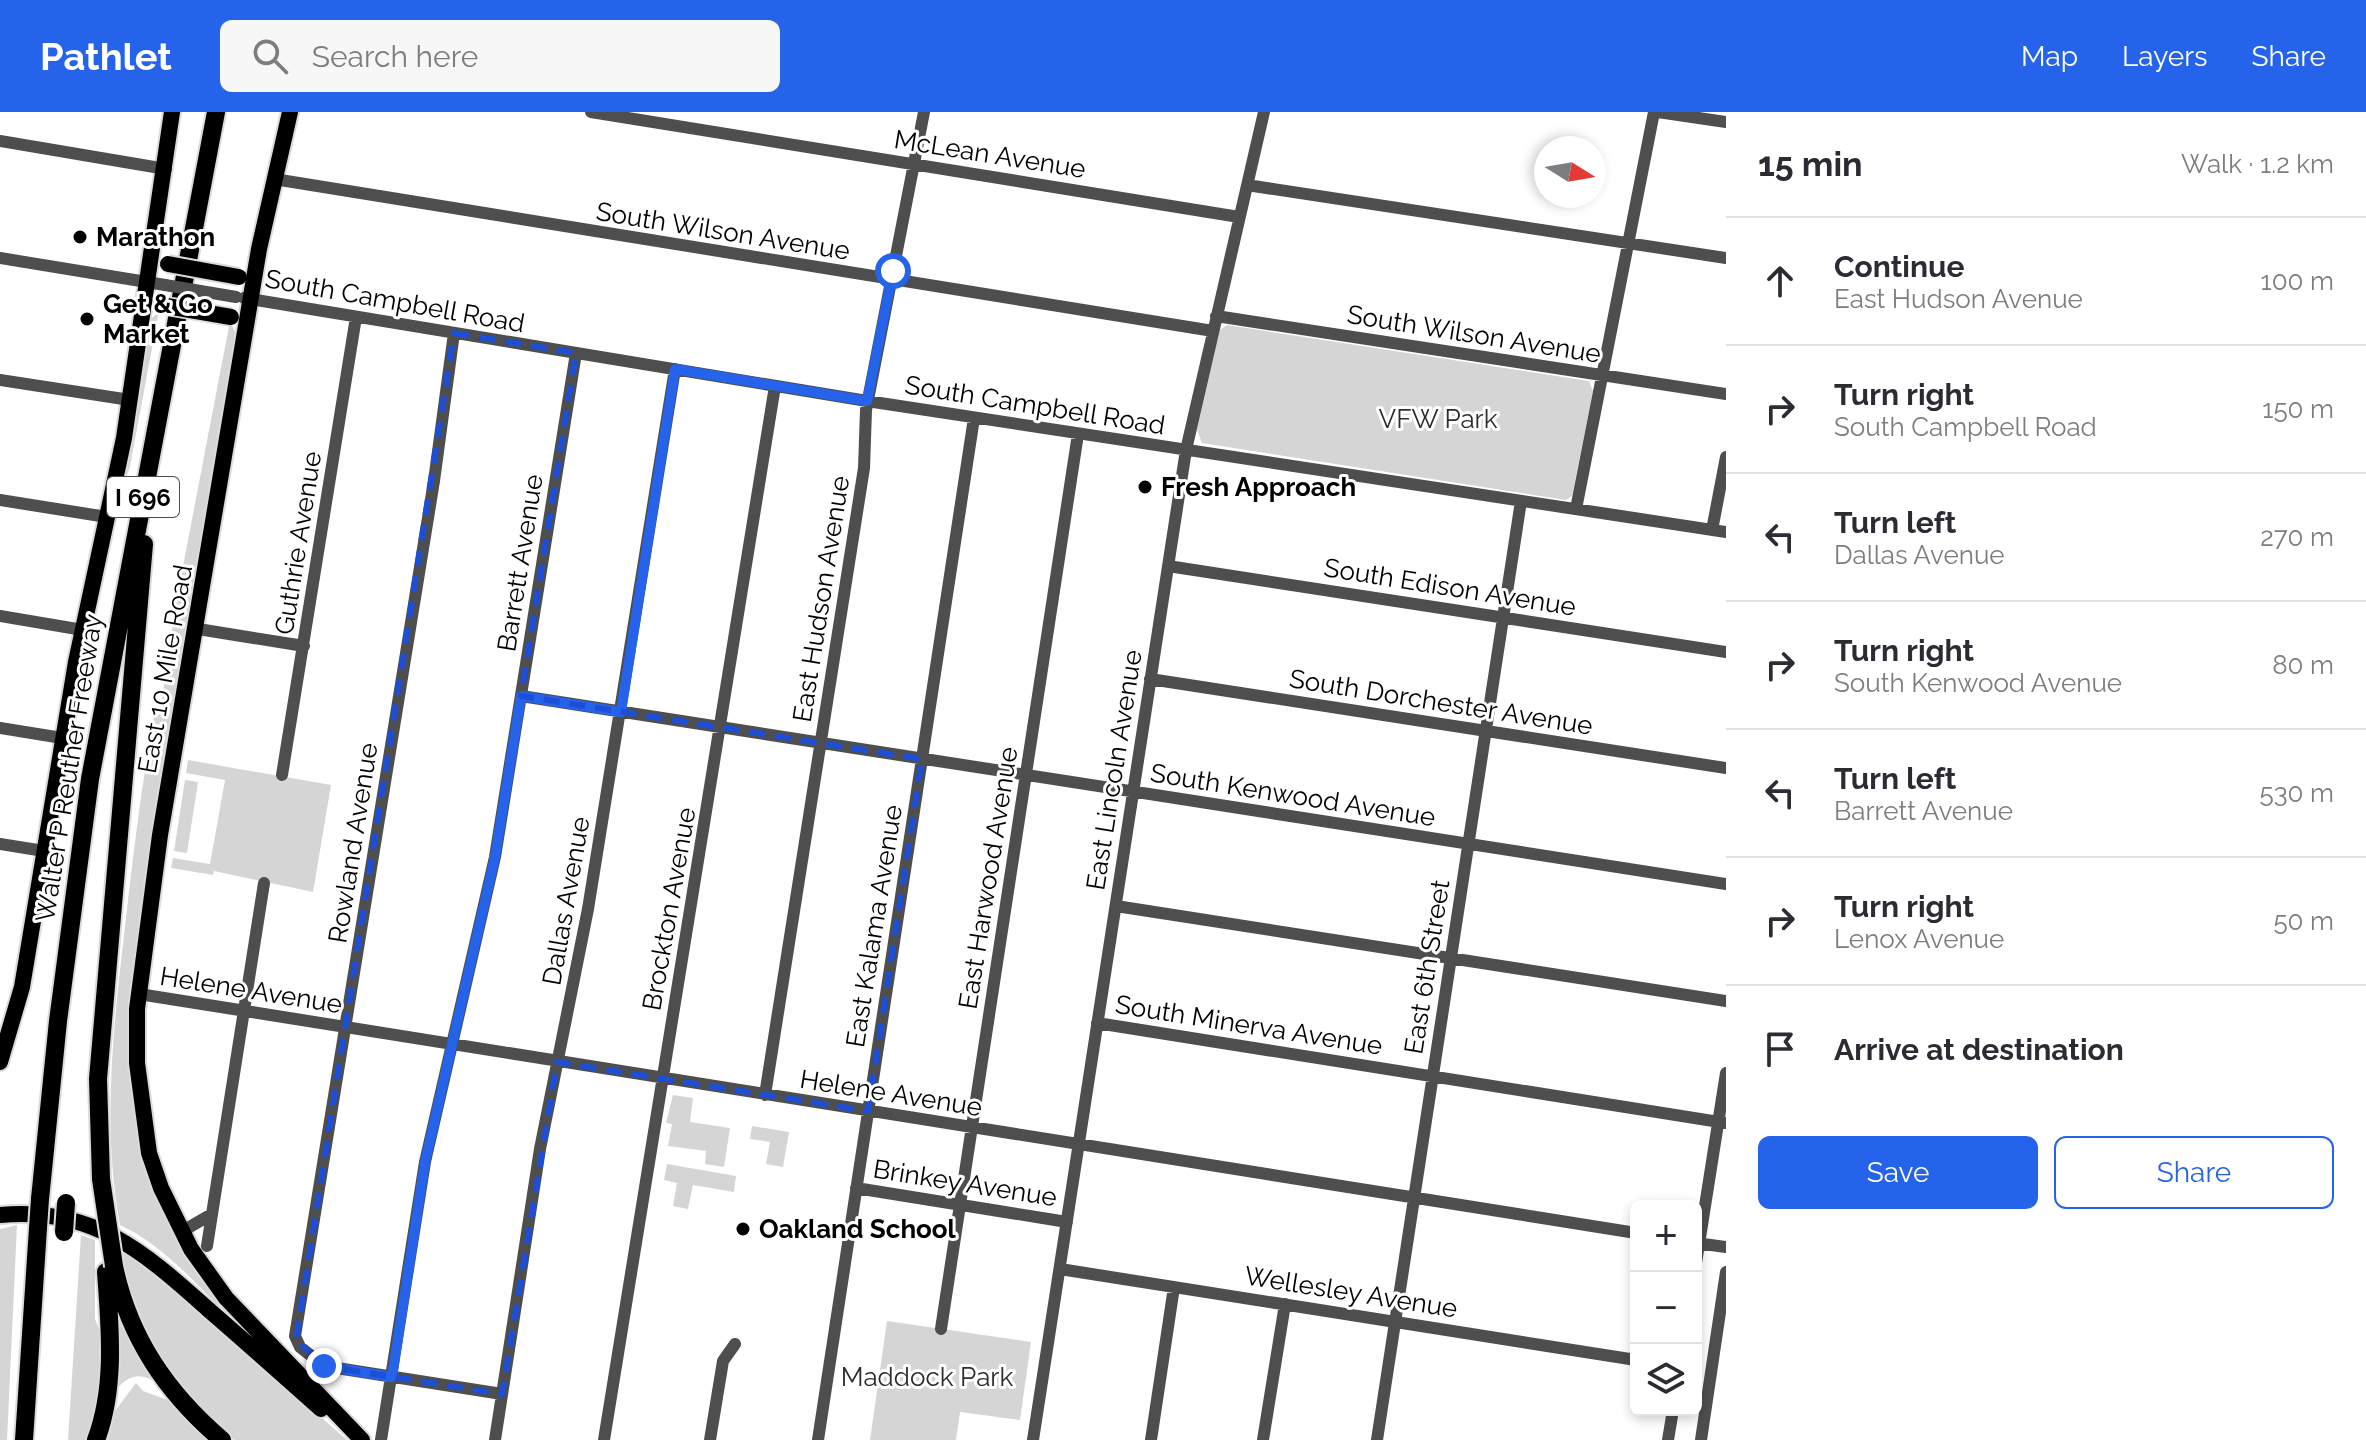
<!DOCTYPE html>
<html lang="en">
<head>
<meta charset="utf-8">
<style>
	body { margin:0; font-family:Raleway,sans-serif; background:#f7f7f7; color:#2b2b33 }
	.controls { position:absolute; right:24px; bottom:24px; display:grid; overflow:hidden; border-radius:12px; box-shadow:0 4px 12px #0003 }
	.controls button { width:72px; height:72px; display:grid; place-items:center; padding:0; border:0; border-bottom:2px solid #e1e1e2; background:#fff; color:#2b2b33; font:40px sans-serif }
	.compass { position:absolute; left:1534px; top:24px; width:72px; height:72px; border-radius:50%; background:#fff; box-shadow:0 4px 12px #0003; rotate:101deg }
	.stop { position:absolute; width:24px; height:24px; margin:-18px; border:6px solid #2563eb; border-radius:50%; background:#fff }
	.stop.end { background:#2563eb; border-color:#fff; box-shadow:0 2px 8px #0008 }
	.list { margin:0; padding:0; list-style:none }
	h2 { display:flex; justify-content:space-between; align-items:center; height:104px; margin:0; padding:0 32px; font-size:34px }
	h2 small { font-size:26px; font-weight:400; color:#7c7c81 }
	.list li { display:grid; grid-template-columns:52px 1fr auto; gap:24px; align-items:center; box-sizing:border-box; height:128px; padding:0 32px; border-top:2px solid #e1e1e2 }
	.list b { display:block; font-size:30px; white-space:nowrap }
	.list p { margin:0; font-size:26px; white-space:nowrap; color:#7c7c81 }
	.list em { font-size:26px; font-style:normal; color:#7c7c81 }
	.actions { display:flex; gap:16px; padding:24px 32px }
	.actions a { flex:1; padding:18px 0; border:2px solid #2563eb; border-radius:12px; text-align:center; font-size:28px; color:#2563eb }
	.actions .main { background:#2563eb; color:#fff }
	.icon { flex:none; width:44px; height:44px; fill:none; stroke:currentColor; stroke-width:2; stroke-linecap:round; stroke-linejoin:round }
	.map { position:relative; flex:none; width:1726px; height:1328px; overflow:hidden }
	header { display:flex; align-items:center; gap:48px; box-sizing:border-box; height:112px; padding:0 40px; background:#2563eb; color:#fff }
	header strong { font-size:38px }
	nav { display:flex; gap:44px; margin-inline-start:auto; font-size:28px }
	.search { width:560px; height:72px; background:#f7f7f7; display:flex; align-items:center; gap:20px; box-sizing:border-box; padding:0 28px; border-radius:12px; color:#7c7c81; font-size:30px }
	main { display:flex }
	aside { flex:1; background:#fff }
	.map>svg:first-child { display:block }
	.green { fill:#d5d5d5 }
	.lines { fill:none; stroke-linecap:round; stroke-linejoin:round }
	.major-casing { stroke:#dbdbdb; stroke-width:20 }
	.highway-casing { stroke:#dbdbdb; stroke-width:22 }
	.minor { stroke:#4e4e4e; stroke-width:12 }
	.major { stroke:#000; stroke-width:16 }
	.highway { stroke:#000; stroke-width:18 }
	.major-bridge-casing { stroke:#dbdbdb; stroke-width:20; stroke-linecap:butt }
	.highway-bridge-casing { stroke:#dbdbdb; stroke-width:22; stroke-linecap:butt }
	.minor-bridge { stroke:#4e4e4e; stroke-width:12 }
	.major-bridge { stroke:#000; stroke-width:16 }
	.highway-bridge { stroke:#000; stroke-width:18 }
	.route { stroke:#2563eb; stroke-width:10 }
	.marked { fill:none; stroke:#1d4ed8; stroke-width:6; stroke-dasharray:16 10; stroke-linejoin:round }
	.poi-dot { fill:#000; stroke:#fff; stroke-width:3 }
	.labels { text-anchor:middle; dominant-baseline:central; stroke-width:6; stroke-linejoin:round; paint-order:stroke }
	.shield { fill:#fff; stroke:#4c4c4c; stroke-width:2 }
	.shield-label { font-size:24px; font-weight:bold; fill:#000 }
	.street-label { font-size:26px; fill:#000; stroke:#fff }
	.poi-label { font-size:26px; font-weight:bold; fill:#000; stroke:#fff; text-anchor:start }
	.park-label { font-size:26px; fill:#2c2c2c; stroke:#fff }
</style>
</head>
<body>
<header>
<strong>Pathlet</strong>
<div class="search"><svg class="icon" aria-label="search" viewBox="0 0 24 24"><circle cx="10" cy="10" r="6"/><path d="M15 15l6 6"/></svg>Search here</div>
<nav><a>Map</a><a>Layers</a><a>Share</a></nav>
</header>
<main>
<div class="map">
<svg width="1726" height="1328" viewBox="0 0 1726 1328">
	<rect width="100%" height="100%" fill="#fff"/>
	<!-- green -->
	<path class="green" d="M159,199L130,354L109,424L148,210Z
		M230,209L235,220L223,314L138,843L149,1057L249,1218L248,1222C207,1186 170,1136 120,1113C102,1016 113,920 124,823C133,744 142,666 157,588H162L175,496Z
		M1227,213L1589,269L1593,279L1572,384L1566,388L1202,331L1197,318L1220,218Z
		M188,648L331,673L313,780L214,759L213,763L171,756L173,746L210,752L225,668L186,661Z
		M185,668L198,670L187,741L174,739Z
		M673,983L693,986L690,1010L730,1016L724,1055L705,1052L706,1039L668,1034L672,1012L666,1011Z
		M752,1014L789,1020L783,1055L766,1052L770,1030L750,1027Z
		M667,1052L736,1064L734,1080L693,1073L688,1097L673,1094L677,1071L664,1068Z
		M17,1113L7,1328H0V1117Z
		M81,1123L95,1128V1207L103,1228L100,1284L89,1328H68Z
		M119,1133L141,1147L347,1328H235L226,1323L175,1272L143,1220L144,1212L123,1160Z
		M120,1198L161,1274C144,1261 131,1260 116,1278V1199Z
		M887,1209L1031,1230L1020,1308L960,1300L956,1328H870Z
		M136,1271L143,1279L171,1289L212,1328H106L112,1303Z"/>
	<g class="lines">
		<defs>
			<path id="major" d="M290,0L259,137L160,723L137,897V951L149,1041L161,1076L191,1137L226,1186L362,1328
				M0,950L22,875L76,550L124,326L172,0
				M0,1103C94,1094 145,1141 210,1199C247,1231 284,1264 321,1297"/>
			<path id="highway" d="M101,1067L98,967L144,432
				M40,1087L58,909L90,667L216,0
				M114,1154C129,1226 167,1281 222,1328
				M24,1328L38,1116
				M96,1328C116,1275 110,1215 106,1160"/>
		</defs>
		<!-- major casing -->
		<use href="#major" class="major-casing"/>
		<!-- highway casing -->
		<use href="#highway" class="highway-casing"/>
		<!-- minor -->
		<path class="minor" d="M591,0L1239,105
			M1658,0L1726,10
			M0,29L166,57
			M274,67L1213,219
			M1247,73L1726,146
			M0,146L165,173
			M244,186L867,289L1726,420
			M1216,204L1726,282
			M454,221L434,369L295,1224L300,1235L324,1254L502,1282
			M0,268L130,288
			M0,388L107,405
			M1576,397L1654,0
			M1712,418L1726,345
			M1168,454L1726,540
			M0,504L83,518
			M198,517L304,534
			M1150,567L1726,656
			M521,584L1726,772
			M0,616L62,626
			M282,663L356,205
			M0,732L44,739
			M1116,794L1726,889
			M139,882L1636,1121
			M1097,911L1726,1011
			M765,983L864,356L866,298L924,0
			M856,1076L1067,1110
			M181,1120L212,1102
			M1696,1131L1726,1135
			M207,1134L264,771
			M1696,1151L1726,961
			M1060,1157L1636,1248
			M941,1217L1078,322
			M381,1328L425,1050L495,745L576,241
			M495,1328L540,1037L588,797L675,257
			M604,1328L775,274
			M710,1328L723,1249L735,1232
			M818,1328L974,306
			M1033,1328L1186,338L1264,0
			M1151,1328L1174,1175
			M1263,1328L1285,1192
			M1377,1328L1521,389
			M1668,1328L1673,1298
			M1701,1328L1726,1160"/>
		<!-- major -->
		<use href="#major" class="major"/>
		<!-- highway -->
		<use href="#highway" class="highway"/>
		<defs>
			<path id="major-bridge" d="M168,152L239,165
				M161,193L231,205"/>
			<path id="highway-bridge" d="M101,1067L114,1154
				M38,1116L40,1087
				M64,1120L66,1091"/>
		</defs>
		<!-- major-bridge casing -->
		<use href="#major-bridge" class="major-bridge-casing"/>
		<!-- highway-bridge casing -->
		<use href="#highway-bridge" class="highway-bridge-casing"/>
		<!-- minor-bridge -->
		<path class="minor-bridge" d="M165,173L236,185"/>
		<!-- major-bridge -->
		<use href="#major-bridge" class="major-bridge"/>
		<!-- highway-bridge -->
		<use href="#highway-bridge" class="highway-bridge"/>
	</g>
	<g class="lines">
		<!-- route -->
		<path class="route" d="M324,1254L392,1265L425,1050L495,745L521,584L621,600L675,257L867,289L893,159"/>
	</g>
	<!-- marked area -->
	<path class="marked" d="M454,221L576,241L521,584L922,647L868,999L557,950L502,1282L324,1254L296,1228Z"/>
	<!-- markers -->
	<g class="poi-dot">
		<circle cx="80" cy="125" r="8"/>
		<circle cx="87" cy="207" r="8"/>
		<circle cx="1145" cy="375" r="8"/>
		<circle cx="743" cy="1117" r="8"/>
	</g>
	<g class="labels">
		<!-- shield labels -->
		<rect class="shield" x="107" y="365" width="72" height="40" rx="6"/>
		<g class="shield-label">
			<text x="143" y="385">I 696</text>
		</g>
		<!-- street labels -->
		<g class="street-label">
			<text transform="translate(990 42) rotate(9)">McLean Avenue</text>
			<text transform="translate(723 119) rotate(9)">South Wilson Avenue</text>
			<text transform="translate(395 189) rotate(10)">South Campbell Road</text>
			<text transform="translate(1474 222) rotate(9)">South Wilson Avenue</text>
			<text transform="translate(1035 293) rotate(9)">South Campbell Road</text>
			<text transform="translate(298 431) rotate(-81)">Guthrie Avenue</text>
			<text transform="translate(520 451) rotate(-81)">Barrett Avenue</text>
			<text transform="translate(1450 475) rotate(9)">South Edison Avenue</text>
			<text transform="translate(821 487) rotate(-81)">East Hudson Avenue</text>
			<text transform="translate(165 557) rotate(-80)">East 10 Mile Road</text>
			<text transform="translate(1441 590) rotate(9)">South Dorchester Avenue</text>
			<text transform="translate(69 656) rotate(-81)">Walter P Reuther Freeway</text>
			<text transform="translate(1114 658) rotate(-81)">East Lincoln Avenue</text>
			<text transform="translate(1293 683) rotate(9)">South Kenwood Avenue</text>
			<text transform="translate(353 731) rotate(-81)">Rowland Avenue</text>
			<text transform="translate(988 766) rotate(-81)">East Harwood Avenue</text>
			<text transform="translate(566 789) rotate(-80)">Dallas Avenue</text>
			<text transform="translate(669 797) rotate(-80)">Brockton Avenue</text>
			<text transform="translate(874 814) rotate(-81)">East Kalama Avenue</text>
			<text transform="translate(1427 855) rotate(-81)">East 6th Street</text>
			<text transform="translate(251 878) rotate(9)">Helene Avenue</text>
			<text transform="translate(1249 913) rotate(9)">South Minerva Avenue</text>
			<text transform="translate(891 981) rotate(9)">Helene Avenue</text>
			<text transform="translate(965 1071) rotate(9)">Brinkey Avenue</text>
			<text transform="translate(1351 1180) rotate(9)">Wellesley Avenue</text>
		</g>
		<!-- poi labels -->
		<g class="poi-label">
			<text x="96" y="125">Marathon</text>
			<text x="103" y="192">Get &amp; Go<tspan x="103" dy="30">Market</tspan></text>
			<text x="1161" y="375">Fresh Approach</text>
			<text x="759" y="1117">Oakland School</text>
		</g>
		<!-- park labels -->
		<g class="park-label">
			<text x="1438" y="307">VFW Park</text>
			<text x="927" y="1265">Maddock Park</text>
		</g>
	</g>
</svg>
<div class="controls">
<button>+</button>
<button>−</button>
<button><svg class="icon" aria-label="layers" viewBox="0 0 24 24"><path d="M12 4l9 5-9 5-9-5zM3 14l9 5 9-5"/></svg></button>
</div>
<svg class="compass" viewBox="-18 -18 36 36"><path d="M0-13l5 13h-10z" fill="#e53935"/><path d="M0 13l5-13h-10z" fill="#7c7c81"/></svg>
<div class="stop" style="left:893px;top:159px"></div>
<div class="stop end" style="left:324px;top:1254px"></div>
</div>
<aside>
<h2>15 min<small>Walk · 1.2 km</small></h2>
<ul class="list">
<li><svg class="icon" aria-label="ahead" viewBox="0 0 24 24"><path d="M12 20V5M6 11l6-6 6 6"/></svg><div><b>Continue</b><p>East Hudson Avenue</p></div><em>100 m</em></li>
<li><svg class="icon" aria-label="right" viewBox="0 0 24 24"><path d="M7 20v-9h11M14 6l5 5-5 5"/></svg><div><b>Turn right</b><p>South Campbell Road</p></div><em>150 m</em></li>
<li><svg class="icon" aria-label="left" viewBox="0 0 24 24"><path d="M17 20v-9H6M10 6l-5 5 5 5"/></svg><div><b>Turn left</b><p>Dallas Avenue</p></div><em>270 m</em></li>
<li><svg class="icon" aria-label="right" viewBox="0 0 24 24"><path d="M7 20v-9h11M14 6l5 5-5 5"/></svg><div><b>Turn right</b><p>South Kenwood Avenue</p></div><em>80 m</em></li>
<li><svg class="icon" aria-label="left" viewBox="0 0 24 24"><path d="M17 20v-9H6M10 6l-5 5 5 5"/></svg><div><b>Turn left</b><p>Barrett Avenue</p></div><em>530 m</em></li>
<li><svg class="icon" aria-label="right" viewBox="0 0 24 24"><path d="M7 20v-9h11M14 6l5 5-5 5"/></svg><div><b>Turn right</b><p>Lenox Avenue</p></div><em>50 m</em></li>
<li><svg class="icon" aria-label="arrive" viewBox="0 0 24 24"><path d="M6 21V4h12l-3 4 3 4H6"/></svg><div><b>Arrive at destination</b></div></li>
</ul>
<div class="actions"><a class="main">Save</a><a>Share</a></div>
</aside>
</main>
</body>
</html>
